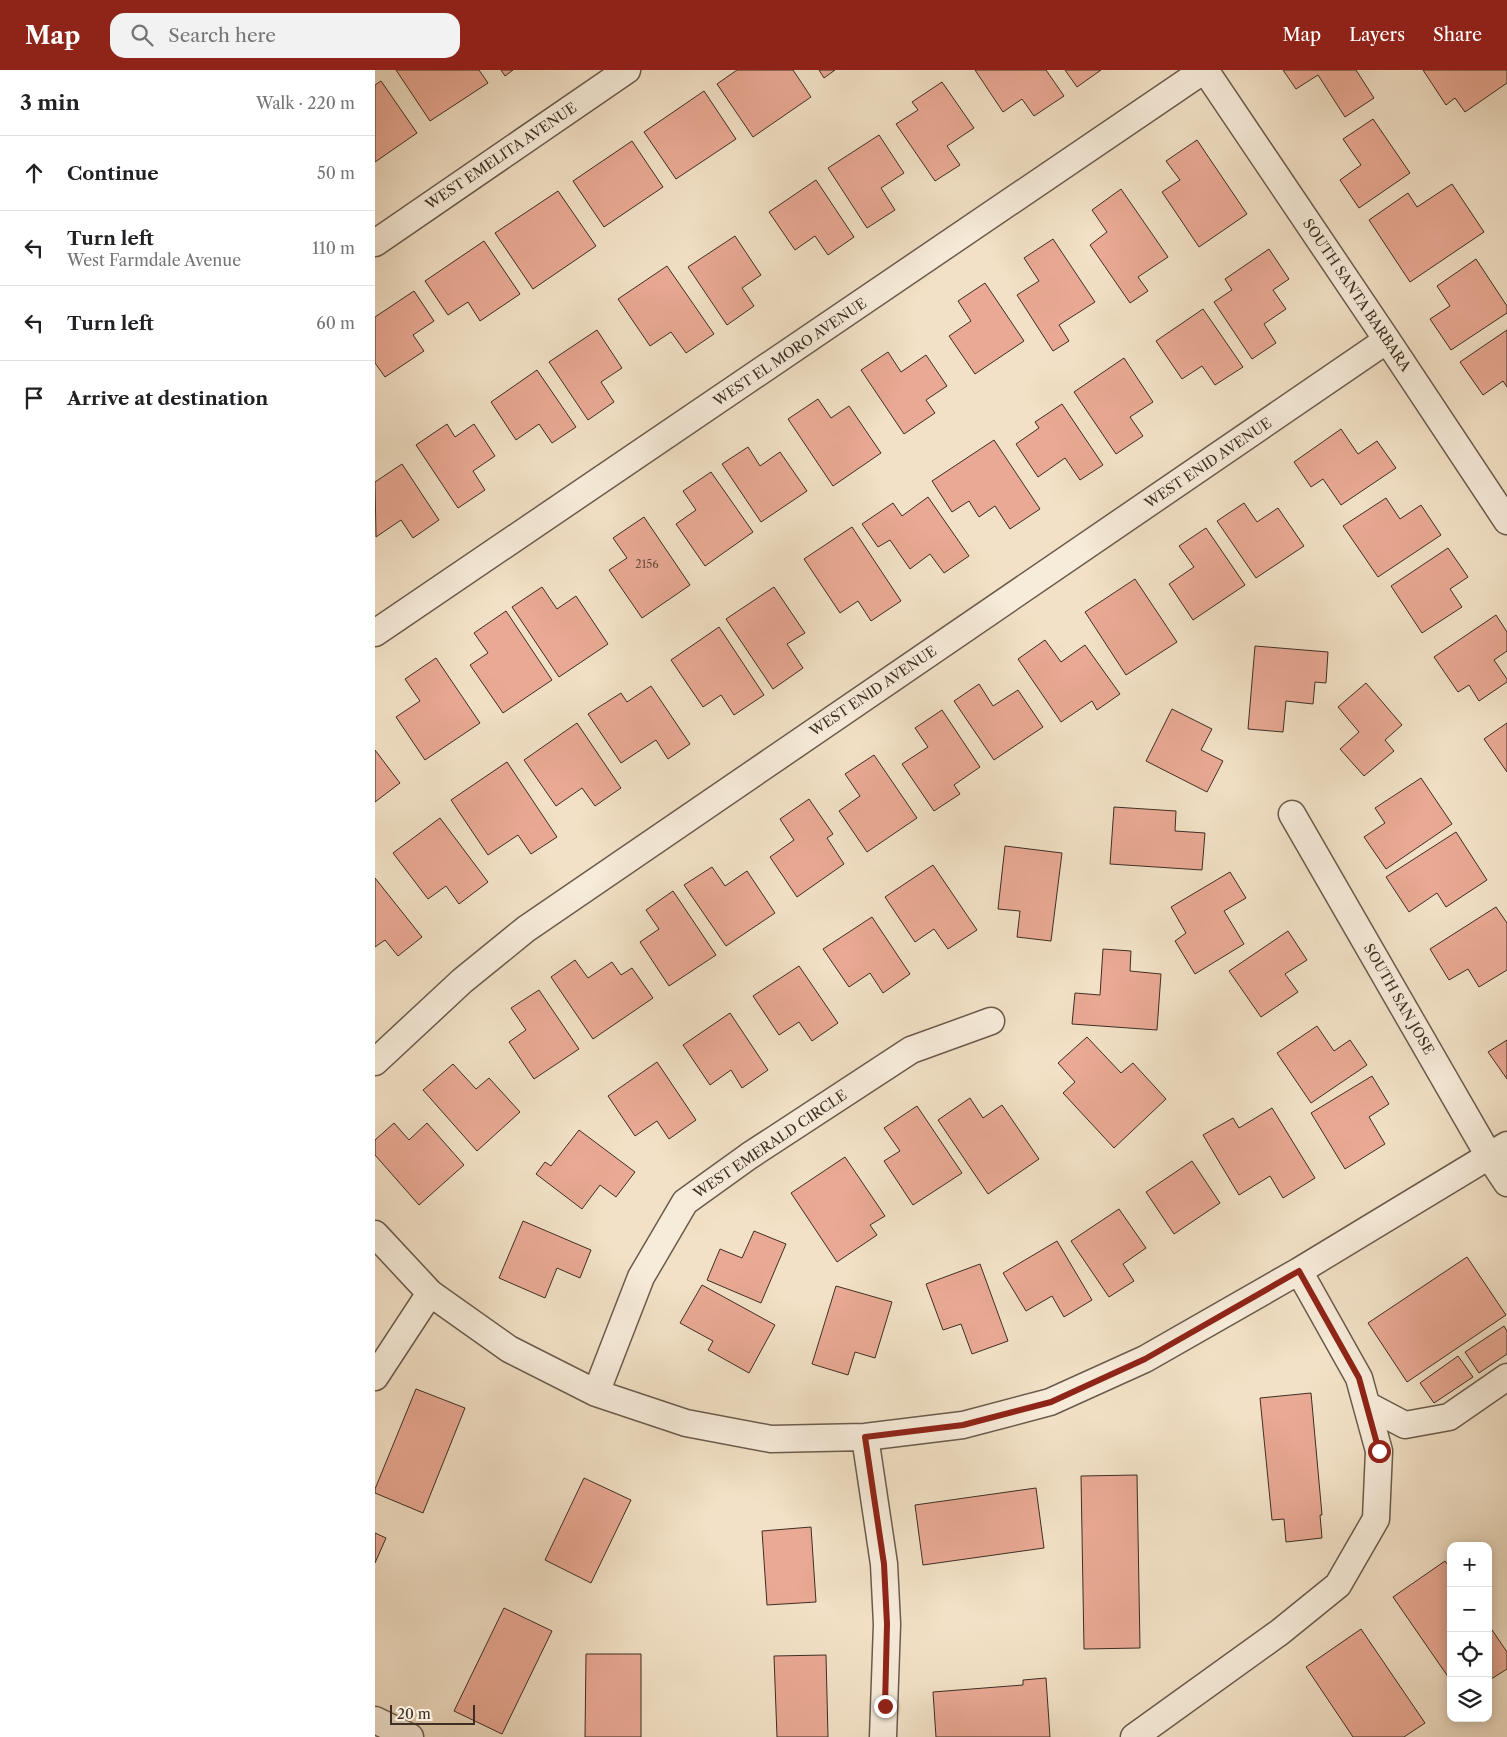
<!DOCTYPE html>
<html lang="en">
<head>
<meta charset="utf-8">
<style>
	body { margin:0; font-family:"Libre Caslon Text",serif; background:#f2f2f2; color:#202124 }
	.controls { position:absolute; right:15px; bottom:15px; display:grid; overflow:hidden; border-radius:10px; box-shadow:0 2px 12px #0003 }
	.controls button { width:45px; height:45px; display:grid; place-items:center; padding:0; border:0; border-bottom:1px solid #e0e0e0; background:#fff; color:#202124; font:25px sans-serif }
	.scale { position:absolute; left:15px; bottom:12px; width:85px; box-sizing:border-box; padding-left:5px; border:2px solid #3e2e24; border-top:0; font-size:14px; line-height:18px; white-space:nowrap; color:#3e2e24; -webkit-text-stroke:4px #f7ecda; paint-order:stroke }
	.stop { position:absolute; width:15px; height:15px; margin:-11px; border:4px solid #8f2418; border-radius:50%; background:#fff }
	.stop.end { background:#8f2418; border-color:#fff; box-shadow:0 1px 5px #0008 }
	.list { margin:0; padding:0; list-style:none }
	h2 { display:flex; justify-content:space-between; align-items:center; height:65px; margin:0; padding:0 20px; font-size:21px }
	h2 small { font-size:16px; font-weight:400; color:#757577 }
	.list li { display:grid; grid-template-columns:32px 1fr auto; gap:15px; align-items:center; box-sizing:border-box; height:75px; padding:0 20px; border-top:1px solid #e0e0e0 }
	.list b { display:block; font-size:19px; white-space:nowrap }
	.list p { margin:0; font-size:16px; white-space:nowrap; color:#757577 }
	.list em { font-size:16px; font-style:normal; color:#757577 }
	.icon { flex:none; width:28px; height:28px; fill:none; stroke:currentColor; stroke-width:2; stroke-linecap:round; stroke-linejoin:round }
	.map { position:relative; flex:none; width:1132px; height:1667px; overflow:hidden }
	header { display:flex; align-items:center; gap:30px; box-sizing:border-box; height:70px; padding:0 25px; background:#8f2418; color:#fff }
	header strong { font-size:24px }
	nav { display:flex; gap:28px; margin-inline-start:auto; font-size:18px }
	.search { width:350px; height:45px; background:#f2f2f2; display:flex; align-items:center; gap:12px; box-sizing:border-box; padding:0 18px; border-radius:15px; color:#757577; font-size:19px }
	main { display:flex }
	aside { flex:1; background:#fff }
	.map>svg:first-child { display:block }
	.building { fill:#e9a994; stroke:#3e2e24 }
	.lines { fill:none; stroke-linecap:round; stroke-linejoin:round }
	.minor-casing { stroke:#6b5b4c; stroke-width:29 }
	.minor { stroke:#f7ecda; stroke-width:26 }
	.route { stroke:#8f2418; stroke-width:6 }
	.labels { text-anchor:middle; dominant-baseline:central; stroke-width:5; stroke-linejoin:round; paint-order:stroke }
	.number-label { font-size:11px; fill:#694d40 }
	.street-label { font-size:14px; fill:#3e2e24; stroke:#f7ecda }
</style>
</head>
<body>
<header>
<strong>Map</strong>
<div class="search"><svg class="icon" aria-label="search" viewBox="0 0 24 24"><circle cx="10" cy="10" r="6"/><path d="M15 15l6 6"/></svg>Search here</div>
<nav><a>Map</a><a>Layers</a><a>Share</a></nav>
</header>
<main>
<aside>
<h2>3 min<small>Walk · 220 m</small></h2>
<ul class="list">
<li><svg class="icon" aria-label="ahead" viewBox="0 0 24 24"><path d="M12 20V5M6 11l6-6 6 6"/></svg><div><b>Continue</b></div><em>50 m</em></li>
<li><svg class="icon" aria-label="left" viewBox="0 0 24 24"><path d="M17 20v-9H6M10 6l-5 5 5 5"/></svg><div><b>Turn left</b><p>West Farmdale Avenue</p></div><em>110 m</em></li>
<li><svg class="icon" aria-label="left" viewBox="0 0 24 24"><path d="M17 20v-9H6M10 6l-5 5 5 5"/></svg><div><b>Turn left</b></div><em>60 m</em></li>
<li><svg class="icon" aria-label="arrive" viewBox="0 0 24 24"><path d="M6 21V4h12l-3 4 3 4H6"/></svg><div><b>Arrive at destination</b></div></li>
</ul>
</aside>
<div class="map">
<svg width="1132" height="1667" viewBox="0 0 1132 1667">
	<rect width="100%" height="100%" fill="#f2e1c6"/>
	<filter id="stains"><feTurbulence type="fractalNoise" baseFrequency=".004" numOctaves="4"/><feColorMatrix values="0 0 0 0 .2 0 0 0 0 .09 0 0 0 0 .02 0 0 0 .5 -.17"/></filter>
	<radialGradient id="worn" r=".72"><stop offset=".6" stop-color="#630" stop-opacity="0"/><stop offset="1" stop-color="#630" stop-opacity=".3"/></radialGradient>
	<!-- building -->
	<path class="building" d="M21,0H104L113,13L55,51Z
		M126,0H138L130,6Z
		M362,0H418L436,27L378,67L342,14Z
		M444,0H460L449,8Z
		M600,0H671L689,26L659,46L647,29L628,42Z
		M690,0H726L702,17Z
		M908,0H981L999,28L970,47L943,5L921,19Z
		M1048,0H1132V13L1090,42L1080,28L1071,35Z
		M6,11L42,63L0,92V15Z
		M567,12L599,58L572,76L585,95L560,111L521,54L543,40L537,32Z
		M329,21L361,69L301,109L269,62Z
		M998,49L1035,103L984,138L965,110L986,95L968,69Z
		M504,65L529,103L506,118L520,140L492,158L453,98Z
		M822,70L872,144L824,177L787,122L805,110L791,91Z
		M257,71L288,117L229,157L198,111Z
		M441,110L479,167L453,185L440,166L420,180L394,142Z
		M1077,114L1109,162L1035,212L994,150L1033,123L1042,137Z
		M746,119L793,187L763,207L773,221L755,233L715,175L732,162L717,140Z
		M183,121L221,176L158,219L120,163Z
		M360,166L386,205L367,218L379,236L352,255L313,197Z
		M678,169L720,232L684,255L694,271L678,281L642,225L664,211L649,188Z
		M109,171L145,224L105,251L93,232L73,245L50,211Z
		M894,179L914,209L898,220L911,239L889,254L901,273L877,289L839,232L857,220L850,209Z
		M1101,189L1132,236V243L1076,280L1055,249L1075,236L1062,216Z
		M292,196L339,264L311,283L296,262L275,276L243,229Z
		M610,213L649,271L600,304L574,266L596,251L583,231Z
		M39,221L59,251L38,265L49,281L10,307L0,293V247Z
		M828,239L868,297L840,315L827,296L807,309L781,271Z
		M222,260L247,298L226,312L239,332L213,350L174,292Z
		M1132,260V317L1128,311L1108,325L1085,292Z
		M513,282L526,302L551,285L572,316L551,330L560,343L529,364L486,300Z
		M749,288L778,332L755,347L768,366L741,384L699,322Z
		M162,300L201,357L177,373L164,354L141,370L116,332Z
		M443,329L456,348L474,336L506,383L458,416L413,349Z
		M687,334L728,395L705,410L690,388L663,407L641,374L664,358L660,352Z
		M72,354L80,367L99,354L120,386L98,401L110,420L83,438L41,375Z
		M966,359L983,384L1002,371L1021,398L966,435L948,409L936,417L919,392Z
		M619,370L665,439L635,459L620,436L604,447L594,431L577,442L557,411Z
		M373,377L385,396L405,382L432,421L386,452L347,394Z
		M27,394L64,450L38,468L26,450L1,467L0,412Z
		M336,402L378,462L330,496L301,454L321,440L308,421Z
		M553,427L594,486L569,503L555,484L535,499L515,470L503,477L487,454L518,433L527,446Z
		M1011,428L1025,449L1046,435L1066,465L1003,507L968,456Z
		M869,433L882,452L903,438L929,476L881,508L842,451Z
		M269,447L315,515L267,548L234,500L252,488L238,468Z
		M477,457L526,531L496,551L483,531L465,543L429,489Z
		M831,458L870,515L818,550L794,514L819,497L804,476Z
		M1073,478L1093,507L1075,519L1087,537L1047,563L1016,516Z
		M760,509L802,572L751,605L710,542Z
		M167,517L182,539L201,526L233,574L184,607L137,537Z
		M399,517L430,563L412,574L428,598L398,619L351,549Z
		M131,541L177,610L128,643L95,595L113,583L99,563Z
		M1121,545L1132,562V581L1119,590L1132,609V612L1104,631L1094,615L1083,622L1059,587Z
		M344,557L389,625L359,645L346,625L328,637L296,590Z
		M670,570L686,592L710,575L745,624L722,640L717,631L686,652L643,589Z
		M880,576L953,582L951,613L940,612L938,634L911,631L908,662L873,659Z
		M61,588L105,653L50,690L21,647L45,631L30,609Z
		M991,613L1027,655L1010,670L1019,681L989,706L965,679L984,662L963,637Z
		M604,614L618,636L643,620L668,657L619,690L579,631Z
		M276,616L315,674L293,689L281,670L246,693L213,644L246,623L252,632Z
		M797,639L837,659L826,680L848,691L832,722L771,691Z
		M567,640L605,697L579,715L585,724L559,741L527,694L553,677L540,658Z
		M202,653L246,718L220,736L207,718L181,736L149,690Z
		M1132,653V702L1109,669Z
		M0,680L25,713L0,732Z
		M499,685L542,748L492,782L464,741L485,726L470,704Z
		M132,692L182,767L156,784L143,765L113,785L76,730Z
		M1046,708L1077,754L1011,799L989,767L1010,753L1000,738Z
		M434,729L458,764L452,768L469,794L422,827L395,787L419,770L405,749Z
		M739,737L801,741L800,761L830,763L827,800L735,794Z
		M65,748L113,812L84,834L71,816L53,829L18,783Z
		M1081,762L1112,810L1071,837L1062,823L1034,842L1011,807Z
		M630,776L687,783L676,871L642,867L645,841L623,839Z
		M558,795L602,860L573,879L559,859L540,872L510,827Z
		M337,797L350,816L372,801L400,843L351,876L309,815Z
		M855,802L871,828L849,841L869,874L820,904L800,871L811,863L796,837Z
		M0,808L47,867L23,886L10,870L0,877Z
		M298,821L341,885L294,916L265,872L284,859L271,840Z
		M1121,837L1132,853V900L1104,917L1093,899L1074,910L1055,879Z
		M497,847L535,904L508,923L495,903L474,917L448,879Z
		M913,861L932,890L910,904L923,922L886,947L854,901Z
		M728,879L756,881L755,901L786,904L782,960L697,954L700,923L725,925Z
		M200,890L213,908L237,892L246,905L257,898L278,928L218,969L176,907Z
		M424,896L463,953L437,971L424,952L404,965L378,926Z
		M164,920L204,979L159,1009L134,972L151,960L136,938Z
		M355,943L393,1000L367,1018L356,1000L335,1015L308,975Z
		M942,956L959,981L975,970L992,995L936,1033L902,983Z
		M712,967L746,1003L758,993L791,1029L739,1078L688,1023L700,1012L683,993Z
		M1132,970V1009L1113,982Z
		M282,992L321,1050L294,1069L282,1051L260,1066L233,1026Z
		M78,994L101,1019L114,1008L145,1042L102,1081L48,1020Z
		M997,1006L1014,1034L994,1047L1010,1074L970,1099L936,1043Z
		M595,1028L608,1048L627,1035L664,1089L613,1124L563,1050Z
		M542,1036L587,1103L538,1135L509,1091L525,1081L509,1058Z
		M897,1038L940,1108L908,1128L895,1106L864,1125L828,1065L858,1048L864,1058Z
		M19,1053L34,1070L52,1053L89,1095L44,1135L0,1085V1070Z
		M204,1060L260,1102L241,1127L225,1115L207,1139L161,1104L170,1092L176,1096Z
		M470,1087L510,1146L495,1155L502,1165L462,1192L416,1123Z
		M817,1091L845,1133L799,1164L771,1122Z
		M744,1139L771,1178L748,1194L759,1211L734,1227L696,1171Z
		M148,1151L216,1180L205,1208L182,1198L170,1228L124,1208Z
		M379,1161L411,1174L386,1233L332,1210L345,1179L367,1188Z
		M682,1171L717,1230L689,1247L677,1226L651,1241L628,1203Z
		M1092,1187L1131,1245L1032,1312L993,1253Z
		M605,1194L633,1271L597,1284L586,1254L568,1260L551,1214Z
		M327,1215L400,1255L374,1303L333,1280L338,1271L305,1253Z
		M461,1216L517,1232L500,1288L480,1282L473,1305L437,1294Z
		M1129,1256L1132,1261V1284L1104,1303L1090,1282Z
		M1083,1286L1098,1307L1059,1333L1045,1313Z
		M41,1319L90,1338L48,1443L0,1423V1419Z
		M936,1323L947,1445H945L947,1468L911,1472L909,1449L897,1450L885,1328Z
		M762,1405L765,1578L709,1579L706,1406Z
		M209,1408L256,1430L216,1513L170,1490Z
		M661,1418L669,1478L548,1495L540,1435Z
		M436,1457L441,1532L392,1535L387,1461Z
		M0,1463L11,1468L0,1493Z
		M1070,1491L1076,1499V1611L1018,1527Z
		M129,1538L177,1561L127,1664L79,1641Z
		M1113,1554L1132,1582V1599L1113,1611Z
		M986,1559L1050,1653L1029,1667H978L931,1597Z
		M211,1584H266V1667H210Z
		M451,1585L453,1667H402L399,1586Z
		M671,1608L675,1667H561L558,1622L648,1615V1610Z"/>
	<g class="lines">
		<defs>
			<path id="minor" d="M830,0L1012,270L1132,451
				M0,173L252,0
				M0,563L829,0
				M917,744L1114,1086L1132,1113
				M0,992L87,911L151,859L1012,270
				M0,1164L55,1223L134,1279L221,1323L311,1353L396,1369L490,1367L588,1355L675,1332L770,1289L924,1201L1132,1075
				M0,1307L55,1223
				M221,1323L266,1207L310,1132L374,1086L536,980L616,951
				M992,1335L1030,1355L1074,1347L1132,1307
				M490,1367L509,1494L512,1554L508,1667
				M0,1650L35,1667
				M759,1667L905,1562L963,1515L1001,1449L1004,1381L984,1308L924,1201"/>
		</defs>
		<!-- minor casing -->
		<use href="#minor" class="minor-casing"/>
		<!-- minor -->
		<use href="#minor" class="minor"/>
	</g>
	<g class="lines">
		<!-- route -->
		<path class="route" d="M510,1636L512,1554L509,1494L490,1367L588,1355L676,1332L770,1289L924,1201L984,1308L1004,1381"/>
	</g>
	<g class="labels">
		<!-- number labels -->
		<g class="number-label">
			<text x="272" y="494">2156</text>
		</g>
		<!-- street labels -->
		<g class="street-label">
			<text transform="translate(126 86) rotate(-34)">WEST EMELITA AVENUE</text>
			<text transform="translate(982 225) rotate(56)">SOUTH SANTA BARBARA</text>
			<text transform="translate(415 282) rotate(-34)">WEST EL MORO AVENUE</text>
			<text transform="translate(833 393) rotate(-34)">WEST ENID AVENUE</text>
			<text transform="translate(498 621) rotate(-34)">WEST ENID AVENUE</text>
			<text transform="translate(1024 929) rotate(60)">SOUTH SAN JOSE</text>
			<text transform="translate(395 1074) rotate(-34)">WEST EMERALD CIRCLE</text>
		</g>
	</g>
	<rect width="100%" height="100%" filter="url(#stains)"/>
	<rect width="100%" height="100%" fill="url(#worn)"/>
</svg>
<div class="controls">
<button>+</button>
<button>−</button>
<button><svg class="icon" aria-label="locate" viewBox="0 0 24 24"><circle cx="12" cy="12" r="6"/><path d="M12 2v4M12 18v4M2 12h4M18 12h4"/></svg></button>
<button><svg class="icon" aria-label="layers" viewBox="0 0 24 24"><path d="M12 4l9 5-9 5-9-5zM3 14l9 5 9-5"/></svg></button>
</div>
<div class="scale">20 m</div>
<div class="stop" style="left:1004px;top:1381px"></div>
<div class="stop end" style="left:510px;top:1636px"></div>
</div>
</main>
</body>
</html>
